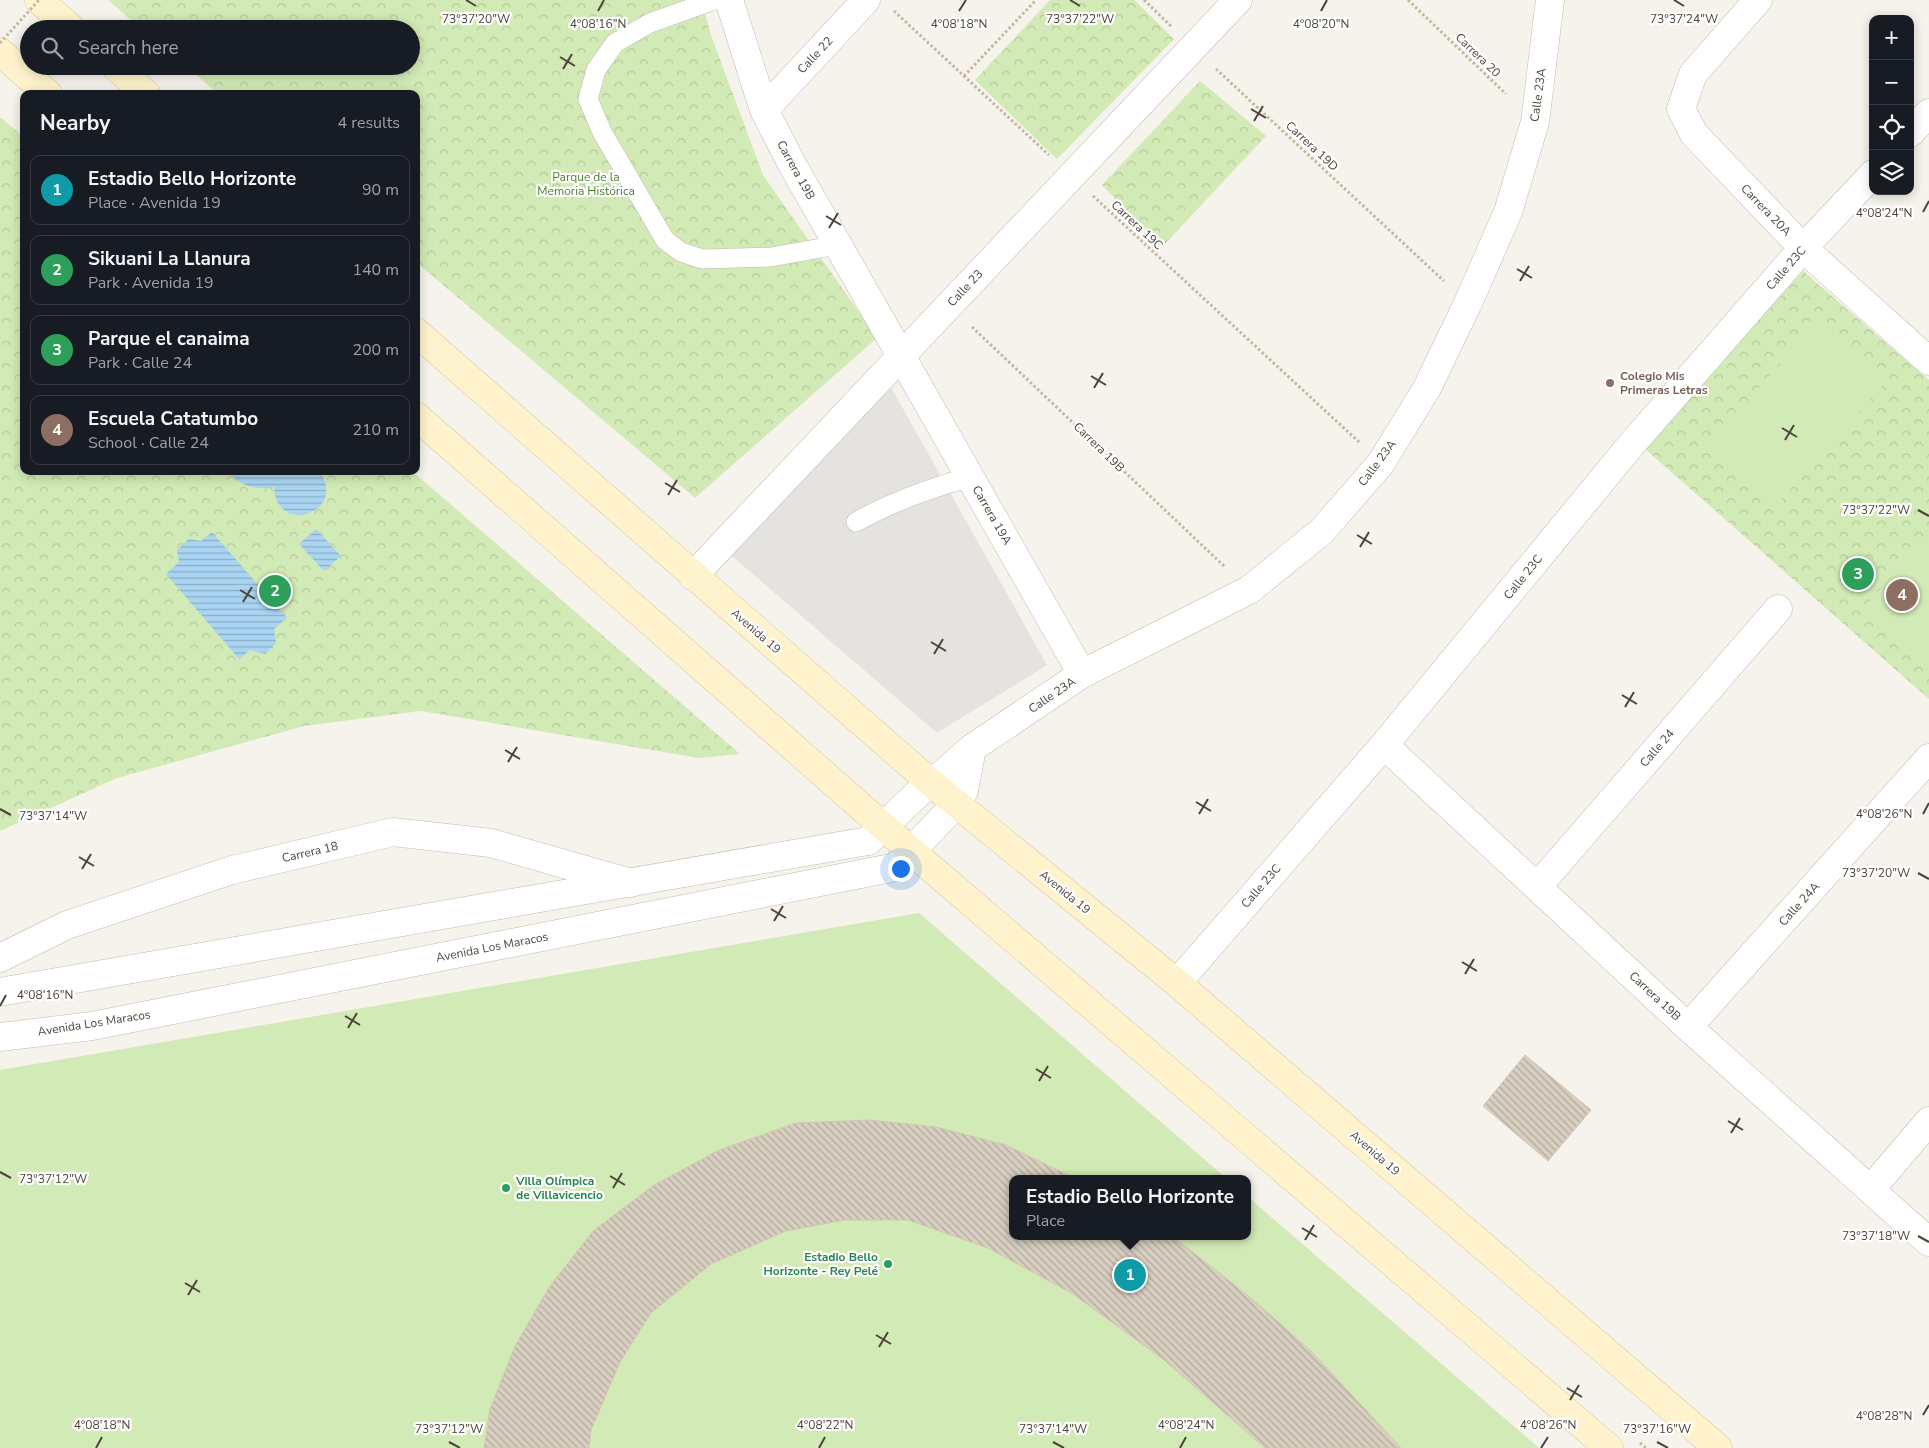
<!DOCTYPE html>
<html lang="en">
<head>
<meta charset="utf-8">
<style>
	body { margin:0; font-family:"Nunito Sans",sans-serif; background:#242831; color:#f1f3f6 }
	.controls { position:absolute; right:15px; top:15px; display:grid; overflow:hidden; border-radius:10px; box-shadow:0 2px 12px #0003 }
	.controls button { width:45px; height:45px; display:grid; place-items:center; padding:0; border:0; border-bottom:1px solid #363941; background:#171b24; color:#f1f3f6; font:25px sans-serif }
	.you { position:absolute; left:900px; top:868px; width:18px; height:18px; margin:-12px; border:4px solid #fff; border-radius:50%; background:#1a73e8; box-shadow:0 0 0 8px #1a73e833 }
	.badge { display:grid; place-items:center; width:32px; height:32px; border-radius:50%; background:#fc3f1d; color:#fff; font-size:16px; font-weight:700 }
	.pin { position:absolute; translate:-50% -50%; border:2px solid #fff; box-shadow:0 1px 5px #0006 }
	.popup { position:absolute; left:1009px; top:1175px; width:242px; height:65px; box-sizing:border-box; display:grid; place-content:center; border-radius:10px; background:#171b24; filter:drop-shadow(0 1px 4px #0005); font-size:16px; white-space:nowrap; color:#9ea1a6 }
	.popup b { font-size:19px; color:#f1f3f6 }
	.popup::after { content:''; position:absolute; left:50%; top:100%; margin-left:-10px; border:10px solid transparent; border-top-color:#171b24 }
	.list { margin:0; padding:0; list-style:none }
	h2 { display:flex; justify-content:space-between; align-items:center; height:65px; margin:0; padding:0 20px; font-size:21px }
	h2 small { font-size:16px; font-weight:400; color:#9ea1a6 }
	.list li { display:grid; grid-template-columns:32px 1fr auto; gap:15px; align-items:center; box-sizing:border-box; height:70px; margin:0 10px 10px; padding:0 10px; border:1px solid #363941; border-radius:10px }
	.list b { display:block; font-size:19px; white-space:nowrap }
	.list p { margin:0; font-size:16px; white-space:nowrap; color:#9ea1a6 }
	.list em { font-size:16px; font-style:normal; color:#9ea1a6 }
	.icon { flex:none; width:28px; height:28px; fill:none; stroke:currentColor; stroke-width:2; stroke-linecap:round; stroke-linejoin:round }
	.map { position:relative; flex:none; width:1929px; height:1448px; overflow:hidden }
	.search { position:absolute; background:#171b24; box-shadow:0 2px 12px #0003; left:20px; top:20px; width:400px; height:55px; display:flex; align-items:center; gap:12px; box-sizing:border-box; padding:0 18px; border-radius:28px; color:#9ea1a6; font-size:19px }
	.panel { position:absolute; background:#171b24; box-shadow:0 2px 12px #0003; left:20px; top:90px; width:400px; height:385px; border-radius:10px }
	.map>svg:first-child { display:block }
	.park { fill:url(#park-crowns) }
	.pitch { fill:#d2eab5 }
	.parking { fill:#e5e3e0 }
	.water { fill:url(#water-rules) }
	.building { fill:url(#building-back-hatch); stroke:#d3c7b4 }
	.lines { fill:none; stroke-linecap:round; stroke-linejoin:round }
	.service-casing { stroke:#c2bbae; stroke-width:20 }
	.minor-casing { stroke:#c2bbae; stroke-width:29 }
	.tertiary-casing { stroke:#c2bbae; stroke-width:29 }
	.secondary-casing { stroke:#d6c79b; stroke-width:29 }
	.path { stroke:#c4b79f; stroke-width:3; stroke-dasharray:2.5 2.5; stroke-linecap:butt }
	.service { stroke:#fff; stroke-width:19 }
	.minor { stroke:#fff; stroke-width:28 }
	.tertiary { stroke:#fff; stroke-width:28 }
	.secondary { stroke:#fff3cd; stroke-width:28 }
	.path-bridge { stroke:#c4b79f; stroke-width:3; stroke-dasharray:2.5 2.5; stroke-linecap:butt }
	.ticks { fill:none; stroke:#4b4439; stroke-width:2 }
	.education-dot { fill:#8d6e63; stroke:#fff; stroke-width:2 }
	.leisure-dot { fill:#2e9e5b; stroke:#fff; stroke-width:2 }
	.labels { text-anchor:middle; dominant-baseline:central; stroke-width:4.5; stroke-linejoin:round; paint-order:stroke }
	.street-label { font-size:12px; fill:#4b4439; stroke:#fff }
	.park-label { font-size:12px; fill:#4a7f2a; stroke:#fff }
	.education-label { font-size:12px; font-weight:bold; fill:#785e54; stroke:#fff; text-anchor:start }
	.leisure-label { font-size:12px; font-weight:bold; fill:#27864d; stroke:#fff; text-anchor:start }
	.ticks-label { font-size:12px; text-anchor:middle; fill:#4b4439; stroke:#fff; stroke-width:4.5; stroke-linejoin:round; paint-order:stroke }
</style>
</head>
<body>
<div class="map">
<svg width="1929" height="1448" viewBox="0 0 1929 1448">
	<defs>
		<pattern id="park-crowns" width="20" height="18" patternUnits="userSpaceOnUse" patternTransform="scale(1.25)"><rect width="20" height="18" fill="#d2eab5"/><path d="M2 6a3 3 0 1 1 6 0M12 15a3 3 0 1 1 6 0" fill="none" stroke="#b6ca9c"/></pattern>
		<pattern id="water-rules" width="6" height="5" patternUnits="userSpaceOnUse" patternTransform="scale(1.25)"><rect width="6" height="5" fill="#a9d4f2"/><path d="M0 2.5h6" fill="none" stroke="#8caec5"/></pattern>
		<pattern id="building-back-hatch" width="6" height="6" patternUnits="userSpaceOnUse" patternTransform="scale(1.25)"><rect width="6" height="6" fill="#d8cfc1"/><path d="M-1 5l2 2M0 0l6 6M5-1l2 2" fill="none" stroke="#b1aa9e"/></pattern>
	</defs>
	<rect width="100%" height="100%" fill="#f6f3ec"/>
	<!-- park -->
	<path class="park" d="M108,0H701L711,35L763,175L877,338L695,498L416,262V94H218L186,66H411V29H141Z
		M1050,0H1134L1174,39L1057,159L975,80Z
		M1200,81L1266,136L1162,247L1102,185Z
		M0,117L24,137V471H412L740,754L699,758L421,711L304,726L117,778L0,831Z
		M1803,271L1929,380V699L1644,448Z"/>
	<!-- pitch -->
	<path class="pitch" d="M1816,323L1884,384L1776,505L1708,446Z
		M1929,533V666L1863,609Z
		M919,913L1227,1179H1012V1236H1248V1197L1539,1448H0V1070Z"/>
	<!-- parking -->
	<path class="parking" d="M888,382L1047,665L937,733L725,550Z"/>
	<!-- water -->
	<path class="water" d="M228,471H319C349,511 277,538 274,487C255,490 240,486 228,471Z
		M316,529L341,556L324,571L299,544Z
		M212,532L287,618L274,629L276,643L265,654L250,650L239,659L166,574L179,562L177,550L189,539L201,541Z"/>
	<!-- building -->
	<path class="building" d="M1525,1055L1591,1110L1548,1161L1483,1106Z
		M870,1120L936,1127L1006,1145L1076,1179H1012V1236H1172L1251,1298L1310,1350L1401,1448H1265L1163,1359L1073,1294L988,1248L908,1220H845L786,1231L711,1264L651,1313L620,1362L591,1430L589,1448H484L490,1409L515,1346L550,1286L593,1231L654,1185L719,1150L796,1123Z"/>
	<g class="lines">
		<defs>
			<path id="service" d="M714,0L650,23L615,43L596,70L588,99L602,132L665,240L681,252L702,259L771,257L838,245
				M856,522C892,502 930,488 970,477"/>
			<path id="minor" d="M729,0L764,110L793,166L1082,674
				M1758,0L1693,74L1681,109L1694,134L1803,248L1929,361
				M764,110L866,0
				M1910,133L1929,113
				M1384,745L1688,1027L1929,1242
				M1537,887L1778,609
				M0,958L67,925L232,870L393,832L491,843L631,883
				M1177,983L1384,745L1631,445L1803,248L1873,174
				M1688,1027L1929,758
				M1871,1189L1929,1121"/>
			<path id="tertiary" d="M693,576L1238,0
				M0,992L868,841L930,782L944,773L972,748L1082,674L1249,590L1322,531L1381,463L1427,388L1468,303L1508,212L1535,122L1550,0
				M0,1037L92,1026L896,867L957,803L964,791L972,748"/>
			<path id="secondary" d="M39,0L72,29
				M0,52L48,94
				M115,66L146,94
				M416,332L930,782L1177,983L1718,1448
				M416,416L925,863L1609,1448"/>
		</defs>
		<!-- service casing -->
		<use href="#service" class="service-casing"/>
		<!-- minor casing -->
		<use href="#minor" class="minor-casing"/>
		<!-- tertiary casing -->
		<use href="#tertiary" class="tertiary-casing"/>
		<!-- secondary casing -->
		<use href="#secondary" class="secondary-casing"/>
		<!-- path -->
		<path class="path" d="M1144,0L1172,27
			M1408,0L1506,94
			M894,11L1049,155
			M1216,69L1444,281
			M964,76L1036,0
			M1093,196L1359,442
			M972,327L1225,567
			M1640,1443L1646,1448"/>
		<!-- service -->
		<use href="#service" class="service"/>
		<!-- minor -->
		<use href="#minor" class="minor"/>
		<!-- tertiary -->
		<use href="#tertiary" class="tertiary"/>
		<!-- secondary -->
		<use href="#secondary" class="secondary"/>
		<!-- path-bridge -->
		<path class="path-bridge" d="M0,43L39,0"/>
	</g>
	<!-- ticks -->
	<path class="ticks" d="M466,0L476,6M1070,0L1080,6M1674,0L1684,6M598,11L604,0M959,11L966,0M1321,11L1327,0M560,57L575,66M563,69L572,54M1251,109L1266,118M1254,121L1263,106M1923,212L1929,201M826,216L841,225M829,228L838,213M1517,269L1532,278M1520,281L1529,266M1091,376L1106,385M1094,388L1103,373M1782,428L1797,437M1785,440L1794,425M665,483L680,492M668,495L677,480M1918,510L1929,516M1357,535L1372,544M1360,547L1369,532M240,590L255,599M243,602L252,587M931,642L946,651M934,654L943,639M1622,695L1637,704M1625,707L1634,692M505,750L520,759M508,762L517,747M1196,802L1211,811M0,809L11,815M1199,814L1208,799M1923,814L1929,803M79,857L94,866M82,869L91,854M1918,873L1929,879M771,909L786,918M774,921L783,906M1462,962L1477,971M1465,974L1474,959M0,1006L6,995M345,1016L360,1025M348,1028L357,1013M1036,1069L1051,1078M1039,1081L1048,1066M1728,1121L1743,1130M1731,1133L1740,1118M0,1172L11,1178M610,1176L625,1185M613,1188L622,1173M1302,1228L1317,1237M1918,1236L1929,1242M1305,1240L1314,1225M185,1283L200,1292M188,1295L197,1280M876,1335L891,1344M879,1347L888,1332M1567,1388L1582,1397M1570,1400L1579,1385M1923,1415L1929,1405M449,1442L460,1448M1053,1442L1064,1448M1657,1442L1668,1448M96,1448L102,1437M819,1448L825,1437M1180,1448L1186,1437M1541,1448L1548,1437"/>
	<!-- markers -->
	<circle class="education-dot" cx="1610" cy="383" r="5"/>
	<g class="leisure-dot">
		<circle cx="506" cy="1188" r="5"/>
		<circle cx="888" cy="1264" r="5"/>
	</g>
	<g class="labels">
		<!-- street labels -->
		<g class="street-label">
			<text transform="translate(815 55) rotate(-47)">Calle 22</text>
			<text transform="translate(1478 55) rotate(44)">Carrera 20</text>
			<text transform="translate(1538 95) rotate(-82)">Calle 23A</text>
			<text transform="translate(1312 146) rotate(43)">Carrera 19D</text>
			<text transform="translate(796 170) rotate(61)">Carrera 19B</text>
			<text transform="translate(1766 210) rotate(46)">Carrera 20A</text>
			<text transform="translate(1137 225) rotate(43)">Carrera 19C</text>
			<text transform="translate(1786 268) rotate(-49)">Calle 23C</text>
			<text transform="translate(965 288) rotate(-47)">Calle 23</text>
			<text transform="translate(1099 447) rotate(44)">Carrera 19B</text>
			<text transform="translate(1377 463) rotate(-53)">Calle 23A</text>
			<text transform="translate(992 515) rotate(60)">Carrera 19A</text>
			<text transform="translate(1523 577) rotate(-51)">Calle 23C</text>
			<text transform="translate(756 631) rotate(41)">Avenida 19</text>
			<text transform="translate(1052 695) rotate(-34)">Calle 23A</text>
			<text transform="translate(1657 748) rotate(-49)">Calle 24</text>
			<text transform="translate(310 852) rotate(-13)">Carrera 18</text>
			<text transform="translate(1261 886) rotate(-49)">Calle 23C</text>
			<text transform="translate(1065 892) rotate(39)">Avenida 19</text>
			<text transform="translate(1799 904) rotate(-48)">Calle 24A</text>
			<text transform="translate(492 947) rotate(-11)">Avenida Los Maracos</text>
			<text transform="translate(1655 996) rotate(43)">Carrera 19B</text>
			<text transform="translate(94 1023) rotate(-9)">Avenida Los Maracos</text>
			<text transform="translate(1375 1153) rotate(41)">Avenida 19</text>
		</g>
		<!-- park labels -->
		<g class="park-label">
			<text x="586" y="177">Parque de la<tspan x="586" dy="14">Memoria Histórica</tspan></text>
		</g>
		<!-- education labels -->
		<g class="education-label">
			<text x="1620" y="376">Colegio Mis<tspan x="1620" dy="14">Primeras Letras</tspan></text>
		</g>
		<!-- leisure labels -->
		<g class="leisure-label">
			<text x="516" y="1181">Villa Olímpica<tspan x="516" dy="14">de Villavicencio</tspan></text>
			<text x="878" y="1257" text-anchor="end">Estadio Bello<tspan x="878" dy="14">Horizonte - Rey Pelé</tspan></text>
		</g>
	</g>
	<g class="ticks-label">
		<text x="476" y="23">73°37'20"W</text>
		<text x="1080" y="23">73°37'22"W</text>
		<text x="1684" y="23">73°37'24"W</text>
		<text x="598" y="28">4°08'16"N</text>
		<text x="959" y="28">4°08'18"N</text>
		<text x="1321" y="28">4°08'20"N</text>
		<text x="1884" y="217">4°08'24"N</text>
		<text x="1876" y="514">73°37'22"W</text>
		<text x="1884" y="818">4°08'26"N</text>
		<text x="53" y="820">73°37'14"W</text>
		<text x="1876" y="877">73°37'20"W</text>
		<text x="45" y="999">4°08'16"N</text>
		<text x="53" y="1183">73°37'12"W</text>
		<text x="1876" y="1240">73°37'18"W</text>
		<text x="1884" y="1420">4°08'28"N</text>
		<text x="102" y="1429">4°08'18"N</text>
		<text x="825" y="1429">4°08'22"N</text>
		<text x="1186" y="1429">4°08'24"N</text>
		<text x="1548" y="1429">4°08'26"N</text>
		<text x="449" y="1433">73°37'12"W</text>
		<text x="1053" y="1433">73°37'14"W</text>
		<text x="1657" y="1433">73°37'16"W</text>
	</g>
</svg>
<div class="controls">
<button>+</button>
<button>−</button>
<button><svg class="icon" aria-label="locate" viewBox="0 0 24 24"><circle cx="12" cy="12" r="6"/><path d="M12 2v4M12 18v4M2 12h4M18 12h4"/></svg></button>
<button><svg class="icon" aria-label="layers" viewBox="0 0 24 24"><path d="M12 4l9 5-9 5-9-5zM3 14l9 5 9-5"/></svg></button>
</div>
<div class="you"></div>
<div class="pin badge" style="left:1130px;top:1275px;background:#0f9aa8">1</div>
<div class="popup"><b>Estadio Bello Horizonte</b>Place</div>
<div class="pin badge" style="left:275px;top:591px;background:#2e9e5b">2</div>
<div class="pin badge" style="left:1858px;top:574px;background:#2e9e5b">3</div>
<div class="pin badge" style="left:1902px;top:595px;background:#8d6e63">4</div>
<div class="search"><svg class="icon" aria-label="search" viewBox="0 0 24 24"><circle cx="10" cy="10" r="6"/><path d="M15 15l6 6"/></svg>Search here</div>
<section class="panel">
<h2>Nearby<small>4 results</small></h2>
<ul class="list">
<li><span class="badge" style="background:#0f9aa8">1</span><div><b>Estadio Bello Horizonte</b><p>Place · Avenida 19</p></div><em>90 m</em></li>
<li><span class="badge" style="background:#2e9e5b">2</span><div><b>Sikuani La Llanura</b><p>Park · Avenida 19</p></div><em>140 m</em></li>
<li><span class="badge" style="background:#2e9e5b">3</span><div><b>Parque el canaima</b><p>Park · Calle 24</p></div><em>200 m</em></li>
<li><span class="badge" style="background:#8d6e63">4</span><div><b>Escuela Catatumbo</b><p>School · Calle 24</p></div><em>210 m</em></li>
</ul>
</section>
</div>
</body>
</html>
